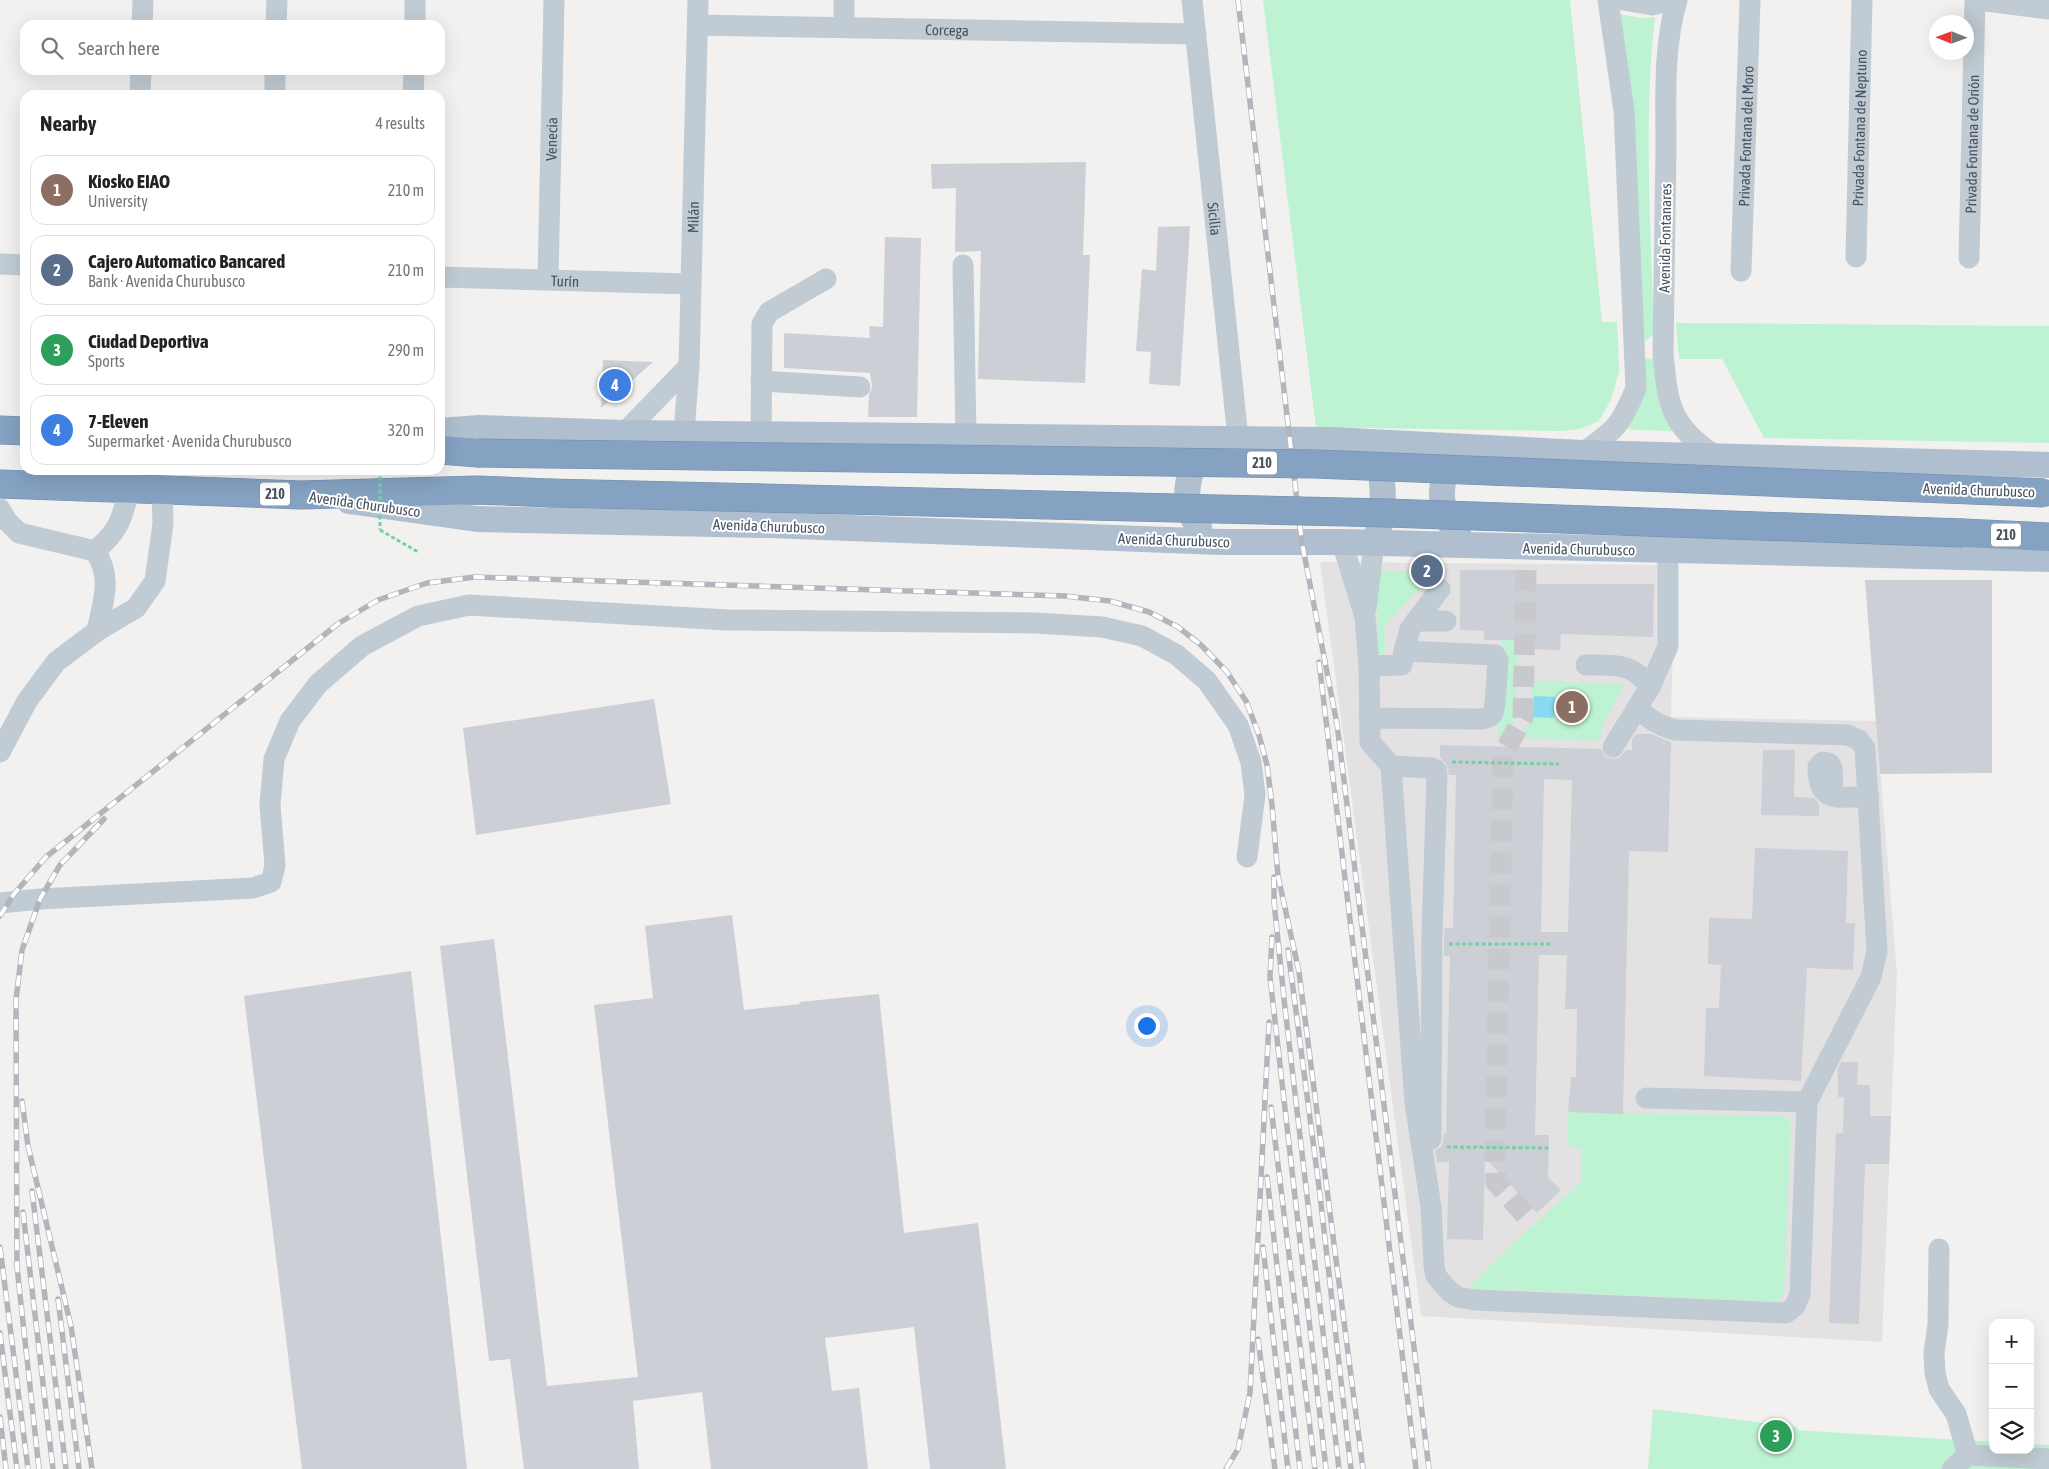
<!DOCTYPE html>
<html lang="en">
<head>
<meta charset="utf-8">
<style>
	body { margin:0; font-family:"Asap Condensed",sans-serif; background:#f6f6f6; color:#222 }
	.controls { position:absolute; right:15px; bottom:15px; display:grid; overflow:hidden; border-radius:10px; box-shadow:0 5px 20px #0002 }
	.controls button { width:45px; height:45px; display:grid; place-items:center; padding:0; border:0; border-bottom:1px solid #e0e0e0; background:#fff; color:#222; font:25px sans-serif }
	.compass { position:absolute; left:1929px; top:15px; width:45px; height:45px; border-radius:50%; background:#fff; box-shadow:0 5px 20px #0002; rotate:271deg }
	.you { position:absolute; left:1146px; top:1025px; width:18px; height:18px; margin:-12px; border:4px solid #fff; border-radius:50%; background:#1a73e8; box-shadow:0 0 0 8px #1a73e833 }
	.badge { display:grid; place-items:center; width:32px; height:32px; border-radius:50%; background:#ea580c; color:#fff; font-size:16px; font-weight:700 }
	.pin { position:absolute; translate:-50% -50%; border:2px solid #fff; box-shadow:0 1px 5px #0006 }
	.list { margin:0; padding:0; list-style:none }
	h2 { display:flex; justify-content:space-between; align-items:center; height:65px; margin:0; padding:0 20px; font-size:21px }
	h2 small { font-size:16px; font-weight:400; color:#767676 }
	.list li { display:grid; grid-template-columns:32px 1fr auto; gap:15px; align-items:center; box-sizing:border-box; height:70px; margin:0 10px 10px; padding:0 10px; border:1px solid #e0e0e0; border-radius:15px }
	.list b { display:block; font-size:19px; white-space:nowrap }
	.list p { margin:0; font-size:16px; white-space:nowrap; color:#767676 }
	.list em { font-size:16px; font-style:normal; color:#767676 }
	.icon { flex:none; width:28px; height:28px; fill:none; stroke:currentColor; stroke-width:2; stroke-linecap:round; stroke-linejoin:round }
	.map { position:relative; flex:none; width:2049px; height:1469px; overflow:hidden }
	.search { position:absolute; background:#fff; box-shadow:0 5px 20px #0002; left:20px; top:20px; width:425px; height:55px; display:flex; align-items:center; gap:12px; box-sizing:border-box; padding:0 18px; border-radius:15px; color:#767676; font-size:19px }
	.panel { position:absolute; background:#fff; box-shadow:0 5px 20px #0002; left:20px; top:90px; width:425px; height:385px; border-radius:15px }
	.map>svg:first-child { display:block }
	.education { fill:#e4e1e2 }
	.green { fill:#bdf2d2 }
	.water { fill:#88daf2 }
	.building { fill:#cccfd5; fill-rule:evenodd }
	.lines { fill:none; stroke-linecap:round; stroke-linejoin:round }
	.minor-tunnel { stroke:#c8c9cc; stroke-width:21; stroke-dasharray:21 11; stroke-linecap:butt }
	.highway-casing { stroke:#718dae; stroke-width:29 }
	.path { stroke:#73d2a4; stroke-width:3; stroke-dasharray:4 2.5; stroke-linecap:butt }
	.minor { stroke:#c0cbd3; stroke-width:21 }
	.major { stroke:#afbfd0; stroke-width:26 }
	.highway { stroke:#85a2c2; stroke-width:28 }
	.rail-casing { stroke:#b2b5bb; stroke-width:5.5 }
	.rail { stroke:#fff; stroke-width:4; stroke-dasharray:11; stroke-linecap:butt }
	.highway-bridge-casing { stroke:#718dae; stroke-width:29; stroke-linecap:butt }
	.path-bridge { stroke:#73d2a4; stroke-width:3; stroke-dasharray:4 2.5; stroke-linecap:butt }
	.highway-bridge { stroke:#85a2c2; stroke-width:28 }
	.labels { text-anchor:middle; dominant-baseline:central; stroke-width:4; stroke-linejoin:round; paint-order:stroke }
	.shield { fill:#fff; stroke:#7e878f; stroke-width:1 }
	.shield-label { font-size:14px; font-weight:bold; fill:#47535f }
	.street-label { font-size:15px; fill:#47535f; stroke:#fff }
</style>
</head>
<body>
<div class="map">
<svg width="2049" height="1469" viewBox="0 0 2049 1469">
	<rect width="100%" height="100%" fill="#f3f0f0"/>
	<!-- education -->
	<path class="education" d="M1320,562L1675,565L1671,717L1876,721L1897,973L1882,1342L1421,1316Z"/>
	<!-- green -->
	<path class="green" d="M1263,0H1570L1602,322H1617L1619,371L1611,400L1599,421L1580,429L1561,431L1316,427Z
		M1618,14L1643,18L1655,17C1643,123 1651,229 1654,335L1646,340L1641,337Z
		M1676,323L2049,326V443L1764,438L1722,359H1679Z
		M1647,358L1654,359L1673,431L1638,430L1623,428L1643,360Z
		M1379,571H1435L1385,625V654H1376Z
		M1501,640H1518L1515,720L1503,738L1498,737Z
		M1533,681L1624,684L1602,727L1601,740L1521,738L1530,719Z
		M1568,1112L1782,1116L1788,1119L1791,1125L1784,1295L1776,1302L1468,1288L1491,1264L1581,1182L1582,1147L1567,1146Z
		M1653,1409L1797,1427L1798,1430L1809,1431L1993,1442V1450H2030V1444L2049,1445V1469H1648Z"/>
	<!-- water -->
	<path class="water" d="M1534,696L1555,697L1554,718L1533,717Z"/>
	<!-- building -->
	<path class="building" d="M1086,162L1083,255H1090L1085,383L978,379L981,251L955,252L956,188L932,189L931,164Z
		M1190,226L1180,386L1149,384L1151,352L1136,351L1142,269L1156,271L1158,227Z
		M885,237L921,238L917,417H868L869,395L872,387L870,373L784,368V333L870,338L869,326L883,327Z
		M603,360L653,362L601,408Z
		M1460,570H1519V584H1654L1653,637L1561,634L1560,650L1529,649V640H1484V631L1460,630Z
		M1865,580H1992V773L1880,774Z
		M654,699L671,804L476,835L463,728Z
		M1636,734H1651L1671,742L1668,852L1629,851L1623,1114L1568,1112L1571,1077H1576L1577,1009H1565L1567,955H1539L1535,1135H1549L1548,1177L1561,1190L1537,1213L1485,1158L1483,1240L1447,1239L1449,1162H1437L1435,1151L1442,1146L1444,1133H1446L1450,956H1444V934L1445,928H1453L1456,775H1449L1446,763L1440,758V745L1601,749L1606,757L1613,759L1619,758L1626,750H1632V740ZM1544,779L1572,780L1568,932H1541Z
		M1763,750H1795L1794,797L1814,798L1819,803V816L1761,815Z
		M1755,848L1848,851L1846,923H1855L1853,970L1807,968L1801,1081L1704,1076L1706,1008H1719L1721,965L1708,964L1709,918L1752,919Z
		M732,915L744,1010L800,1004L799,1002L879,994L904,1233L978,1223L1006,1469H930L914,1327L825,1338L832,1391L859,1388L868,1469H711L702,1392L633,1401L639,1469H524L510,1359L489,1361L440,946L494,939L547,1386L638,1377L594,1005L653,998L645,926Z
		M411,971L467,1469H302L244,996Z
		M1841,1062H1858L1857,1085H1870V1116H1891L1889,1164H1865L1859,1324L1829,1323L1836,1133H1843L1844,1098L1838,1097V1069Z"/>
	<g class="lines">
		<!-- minor-tunnel -->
		<path class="minor-tunnel" d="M1526,570L1523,718L1503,754L1495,1157L1496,1182L1527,1217"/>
		<defs>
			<path id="highway" d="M0,430L25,431
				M440,450L478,453
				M0,484L301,495L477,490L550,493
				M1963,533L2049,537"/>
		</defs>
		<!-- highway casing -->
		<use href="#highway" class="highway-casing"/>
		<!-- path -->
		<path class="path" d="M380,530L418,552
			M1452,762L1559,764
			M1449,944H1553
			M1447,1147L1549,1148"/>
		<!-- minor -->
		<g class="minor">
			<path id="s1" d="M1192,0L1238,438"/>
			<path d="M1623,0L1652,5L1672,0"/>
			<path d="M1677,0C1663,47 1666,99 1666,147C1665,216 1664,284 1663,353C1668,407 1670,425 1717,457"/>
			<path d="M1978,0L2049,9"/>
			<path d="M142,25L143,0"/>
			<path d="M276,25L277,0"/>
			<path d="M415,25V0"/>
			<path id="s2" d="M698,25L1196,34"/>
			<path d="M844,27V0"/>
			<path d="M140,95L141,70"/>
			<path d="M275,95V70"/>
			<path d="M413,95L414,70"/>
			<path id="s3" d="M1856,257L1862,0"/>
			<path id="s4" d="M1969,258L1975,0"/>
			<path d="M0,264L25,265"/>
			<path d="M963,265L966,437"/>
			<path id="s5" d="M1741,271L1750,0"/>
			<path id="s6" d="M440,277L691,284"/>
			<path id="s7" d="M548,279L554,0"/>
			<path d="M761,381L860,387"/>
			<path d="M624,433L689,366"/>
			<path id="s8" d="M684,433L689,366L698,0"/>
			<path d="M761,435L762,324L769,312L826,279"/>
			<path d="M1582,453C1615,431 1621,425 1636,388L1624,111L1608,0"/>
			<path d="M0,509L7,521L19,533L95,551C113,577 103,602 97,631"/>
			<path d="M1342,542L1365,617L1369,666L1370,742L1391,766L1415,1103L1431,1207L1434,1266L1436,1276L1450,1292L1458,1297L1475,1300L1786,1313L1795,1306L1800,1294L1807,1102L1871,977L1877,951L1865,748L1859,740L1848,735L1675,730C1659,725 1649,720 1638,708"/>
			<path d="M95,551C121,529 121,519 130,488"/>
			<path d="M1366,609L1374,543"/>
			<path d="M1416,621L1440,589"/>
			<path d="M1404,651L1410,629L1416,621H1446"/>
			<path d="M1586,665C1615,665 1632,662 1650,687"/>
			<path d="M1369,666L1402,665L1404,651L1495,655L1498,660C1497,671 1496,706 1493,713C1490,718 1486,718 1482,719L1369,718"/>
			<path d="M1613,747L1650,687L1668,646V551"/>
			<path d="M0,752L27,701L56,662L97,631L136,608L155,581L163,524L162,489"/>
			<path d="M1391,766L1432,768L1436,770L1437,776L1432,934L1431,1139"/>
			<path d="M1833,796L1832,768L1829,763L1823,762L1818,767C1818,805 1838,796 1869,797"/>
			<path d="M0,903L40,899L253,888L271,882L275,866L270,805L274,759L290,721L318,684L362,646L418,616L469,605L728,620L1036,623L1102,627L1142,636L1177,655L1207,681L1238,725L1251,762L1255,795L1247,857"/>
			<path d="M1646,1098L1807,1102"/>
			<path d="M1939,1249L1938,1324L1934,1353L1935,1373L1939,1389L1956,1414L1968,1455"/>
			<path d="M1952,1469L1968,1455L2049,1459"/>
		</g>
		<!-- major -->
		<path class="major" d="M440,431L479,428L624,433L1332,440L1582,453L2049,465
			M1371,447C1386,472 1385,508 1377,535
			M349,501L477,519L769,525L1221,542H1342L2049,559
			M1199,527C1180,503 1185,468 1208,448
			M1458,533C1436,512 1436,471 1462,454"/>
		<!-- highway -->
		<use href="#highway" class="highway"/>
		<defs>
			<path id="rail" d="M1238,0L1302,543L1337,724L1429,1469
				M1319,662L1416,1469
				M1274,877V902L1285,1008L1339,1469
				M0,916L14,894L46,857L339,623L378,600L427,583L475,577L1065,596L1110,601L1149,612L1178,627L1201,645L1227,672L1246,701L1259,735L1267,765L1272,805L1278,876L1299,972L1363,1469
				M1272,937L1270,977L1326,1469
				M1288,950L1320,1195L1351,1469
				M22,1101L28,1146L71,1326L92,1469
				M1271,1107L1315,1469
				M1267,1177L1300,1469
				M32,1191L66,1469
				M23,1212L53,1469
				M0,1247L28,1469
				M1263,1247L1288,1469
				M58,1299L79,1469
				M0,1333L17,1469
				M1258,1339L1275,1469
				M0,1417L6,1469
				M39,1469L17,1267L16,1000L22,950L40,899L60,865L104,819
				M1226,1469L1238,1449L1250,1393L1269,1022"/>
		</defs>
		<!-- rail casing -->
		<use href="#rail" class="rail-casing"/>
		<!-- rail -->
		<use href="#rail" class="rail"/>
		<defs>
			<path id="highway-bridge" d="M478,453L1316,464L2044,493
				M550,493L1387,513L1963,533"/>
		</defs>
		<!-- highway-bridge casing -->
		<use href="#highway-bridge" class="highway-bridge-casing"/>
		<!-- path-bridge -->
		<path class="path-bridge" d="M380,470V530"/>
		<!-- highway-bridge -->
		<use href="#highway-bridge" class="highway-bridge"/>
	</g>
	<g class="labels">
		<!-- shield labels -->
		<g class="shield">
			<rect x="1247" y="451.5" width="30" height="23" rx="4"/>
			<rect x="260" y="482.5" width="30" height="23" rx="4"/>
			<rect x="1991" y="523.5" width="30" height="23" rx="4"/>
		</g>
		<g class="shield-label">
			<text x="1262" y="463">210</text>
			<text x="275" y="494">210</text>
			<text x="2006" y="535">210</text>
		</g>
		<!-- street labels -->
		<g class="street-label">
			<text stroke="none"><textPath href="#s2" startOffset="249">Corcega</textPath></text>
			<text stroke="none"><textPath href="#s3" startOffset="129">Privada Fontana de Neptuno</textPath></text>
			<text stroke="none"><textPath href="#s5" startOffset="135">Privada Fontana del Moro</textPath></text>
			<text stroke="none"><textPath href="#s7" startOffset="140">Venecia</textPath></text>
			<text stroke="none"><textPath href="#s4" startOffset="114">Privada Fontana de Orión</textPath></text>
			<text stroke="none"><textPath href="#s8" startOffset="216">Milán</textPath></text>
			<text stroke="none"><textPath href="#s1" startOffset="220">Sicilia</textPath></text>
			<text transform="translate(1665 238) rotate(-89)">Avenida Fontanares</text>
			<text stroke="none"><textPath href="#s6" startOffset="125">Turín</textPath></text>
			<text transform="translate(1979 490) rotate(2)">Avenida Churubusco</text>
			<text transform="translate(365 504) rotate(8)">Avenida Churubusco</text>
			<text transform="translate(769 526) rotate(2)">Avenida Churubusco</text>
			<text transform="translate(1174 540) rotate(2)">Avenida Churubusco</text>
			<text transform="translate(1579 549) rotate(1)">Avenida Churubusco</text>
		</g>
	</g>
</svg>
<div class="controls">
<button>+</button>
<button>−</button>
<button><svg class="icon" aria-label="layers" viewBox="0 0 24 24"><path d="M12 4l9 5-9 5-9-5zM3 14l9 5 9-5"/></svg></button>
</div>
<svg class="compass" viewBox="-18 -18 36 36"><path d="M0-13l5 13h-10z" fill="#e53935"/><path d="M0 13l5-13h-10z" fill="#767676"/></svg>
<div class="you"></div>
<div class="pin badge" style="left:1572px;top:707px;background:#8d6e63">1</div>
<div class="pin badge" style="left:1427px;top:571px;background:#5c6f8a">2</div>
<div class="pin badge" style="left:1776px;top:1436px;background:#2e9e5b">3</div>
<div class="pin badge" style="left:615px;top:385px;background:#3f7fe0">4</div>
<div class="search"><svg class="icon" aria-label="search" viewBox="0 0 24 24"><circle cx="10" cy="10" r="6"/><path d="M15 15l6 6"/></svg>Search here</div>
<section class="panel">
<h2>Nearby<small>4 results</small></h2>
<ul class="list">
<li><span class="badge" style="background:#8d6e63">1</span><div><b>Kiosko EIAO</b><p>University</p></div><em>210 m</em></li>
<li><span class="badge" style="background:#5c6f8a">2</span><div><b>Cajero Automatico Bancared</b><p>Bank · Avenida Churubusco</p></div><em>210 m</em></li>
<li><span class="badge" style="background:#2e9e5b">3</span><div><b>Ciudad Deportiva</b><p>Sports</p></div><em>290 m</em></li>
<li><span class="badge" style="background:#3f7fe0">4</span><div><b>7-Eleven</b><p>Supermarket · Avenida Churubusco</p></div><em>320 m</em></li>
</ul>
</section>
</div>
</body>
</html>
